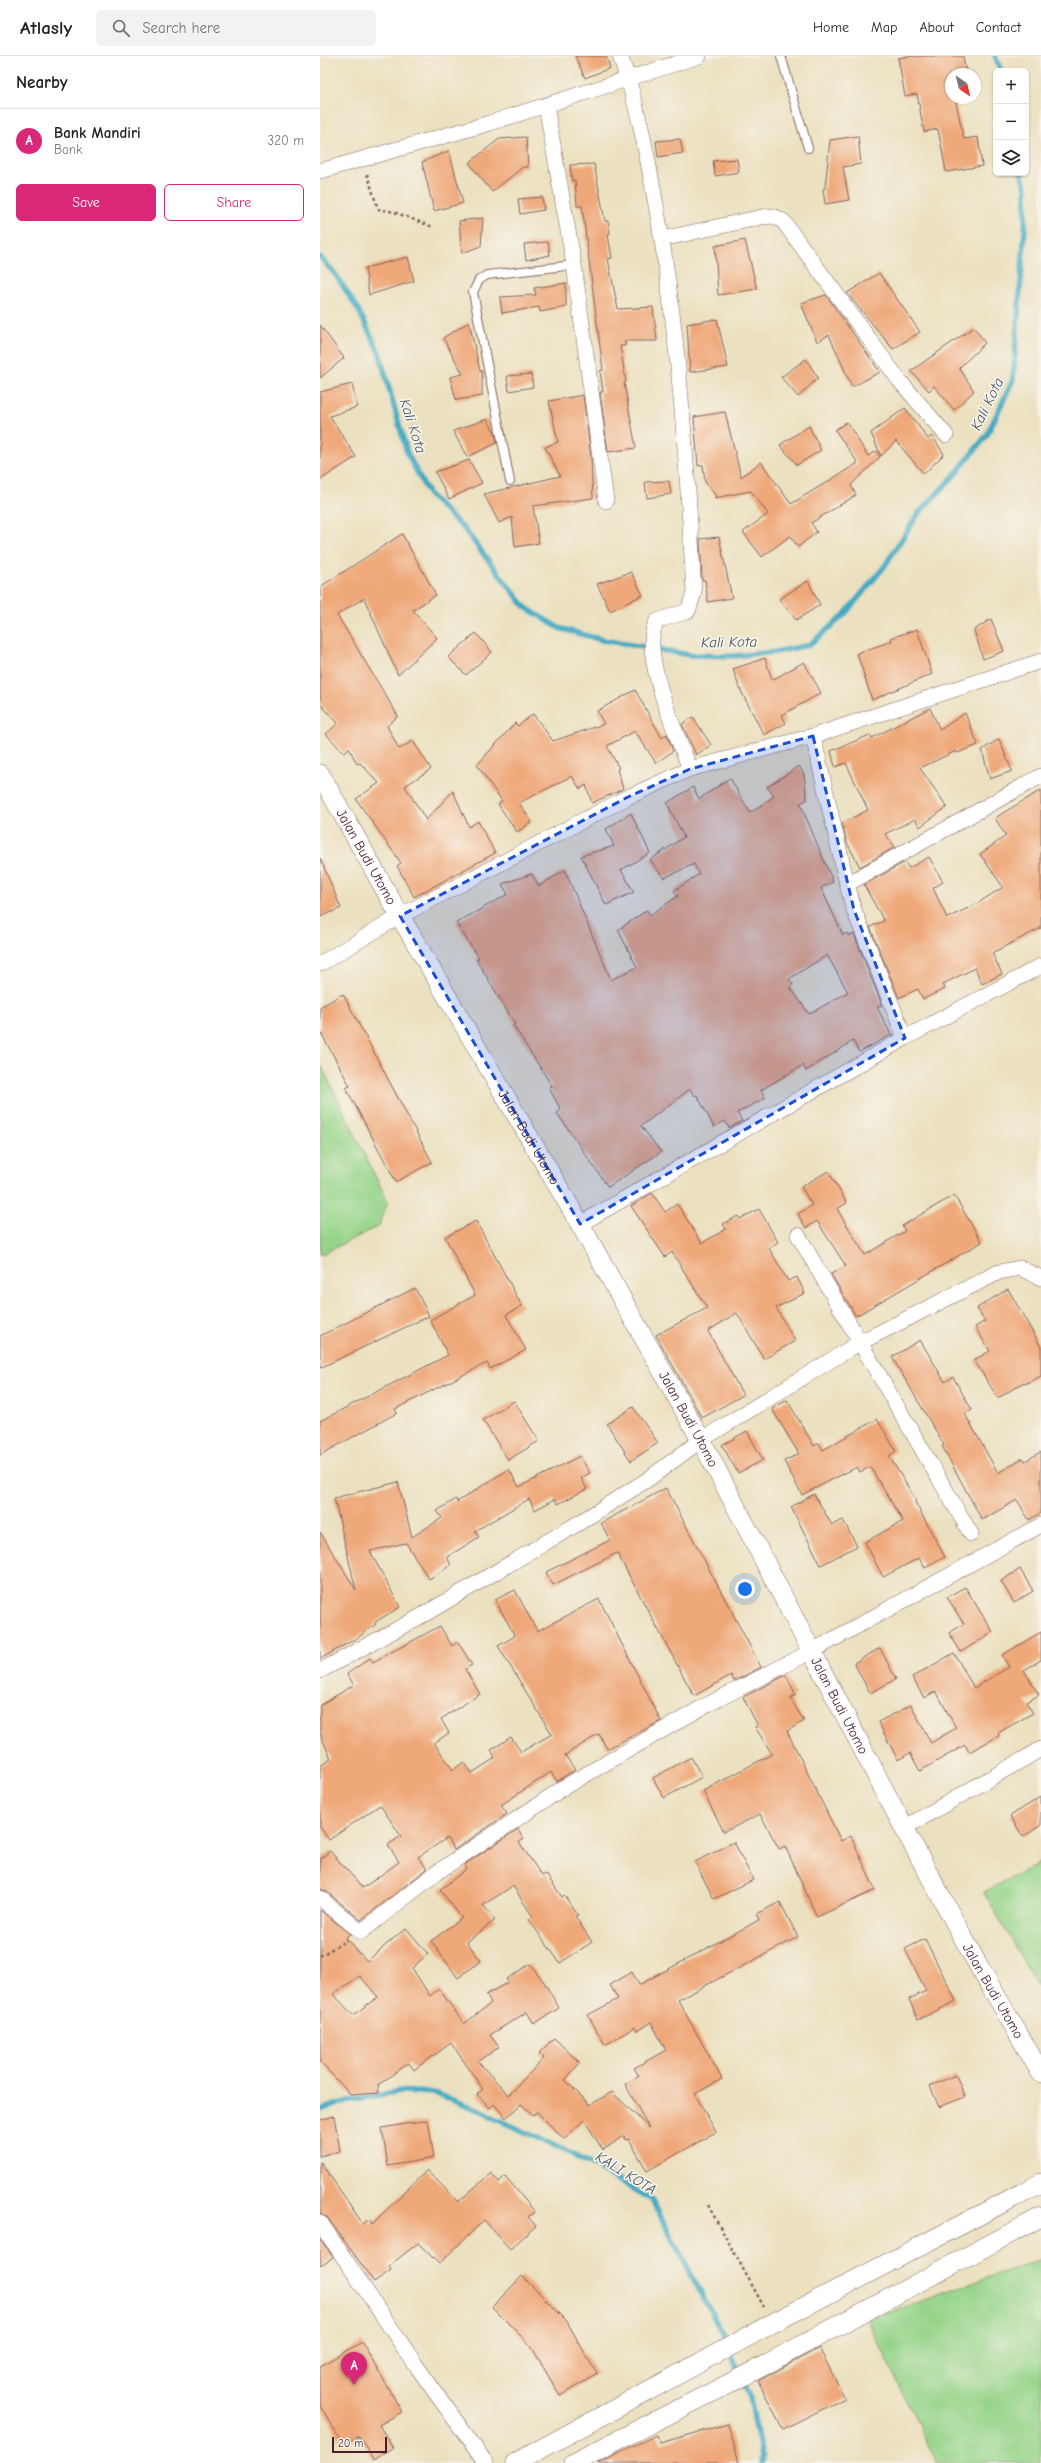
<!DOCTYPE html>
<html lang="en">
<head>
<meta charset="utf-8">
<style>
	body { margin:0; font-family:"Comic Neue",sans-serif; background:#f2f2f2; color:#222 }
	.controls { position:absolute; right:12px; top:12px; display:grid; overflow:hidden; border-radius:6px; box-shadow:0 1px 3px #0004 }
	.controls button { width:36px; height:36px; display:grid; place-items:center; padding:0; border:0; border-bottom:1px solid #e0e0e0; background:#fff; color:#222; font:20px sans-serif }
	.compass { position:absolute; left:625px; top:12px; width:36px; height:36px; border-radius:50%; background:#fff; box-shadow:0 1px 3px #0004; rotate:145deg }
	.scale { position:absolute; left:12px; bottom:10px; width:55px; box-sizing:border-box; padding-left:4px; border:2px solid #4a1f2b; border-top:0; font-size:11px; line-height:14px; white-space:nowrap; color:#4a1f2b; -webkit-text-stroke:3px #f7f3e8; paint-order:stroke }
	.you { position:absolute; left:425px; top:1533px; width:14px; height:14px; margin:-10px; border:3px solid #fff; border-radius:50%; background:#1a73e8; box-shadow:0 0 0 6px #1a73e833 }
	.badge { display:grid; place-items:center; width:26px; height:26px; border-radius:50%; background:#db2777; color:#fff; font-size:13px; font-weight:700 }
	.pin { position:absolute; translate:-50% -33px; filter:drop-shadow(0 1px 2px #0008) }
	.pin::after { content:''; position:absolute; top:21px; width:14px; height:12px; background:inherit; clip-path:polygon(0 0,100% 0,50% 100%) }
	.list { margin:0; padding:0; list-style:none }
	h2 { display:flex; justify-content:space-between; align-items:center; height:52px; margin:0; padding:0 16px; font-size:17px }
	h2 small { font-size:13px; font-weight:400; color:#767676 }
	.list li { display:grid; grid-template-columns:26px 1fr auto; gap:12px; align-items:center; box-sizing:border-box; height:64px; padding:0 16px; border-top:1px solid #e0e0e0 }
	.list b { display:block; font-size:15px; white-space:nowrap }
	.list p { margin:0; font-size:13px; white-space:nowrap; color:#767676 }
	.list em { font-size:13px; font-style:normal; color:#767676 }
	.actions { display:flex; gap:8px; padding:12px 16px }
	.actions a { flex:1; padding:9px 0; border:1px solid #db2777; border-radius:6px; text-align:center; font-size:14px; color:#db2777 }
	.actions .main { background:#db2777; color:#fff }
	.icon { flex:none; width:22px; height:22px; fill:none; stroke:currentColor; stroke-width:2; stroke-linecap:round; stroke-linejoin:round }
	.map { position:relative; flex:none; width:721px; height:2407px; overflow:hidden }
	header { display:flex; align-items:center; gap:24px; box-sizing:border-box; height:56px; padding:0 20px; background:#fff; border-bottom:1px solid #e0e0e0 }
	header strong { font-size:19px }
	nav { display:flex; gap:22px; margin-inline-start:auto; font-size:14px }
	.search { width:280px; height:36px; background:#f2f2f2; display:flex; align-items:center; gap:10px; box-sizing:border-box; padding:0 14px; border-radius:6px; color:#767676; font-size:15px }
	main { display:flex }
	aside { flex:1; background:#fff }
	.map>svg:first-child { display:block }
	.green { fill:#95d489; stroke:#707a5a }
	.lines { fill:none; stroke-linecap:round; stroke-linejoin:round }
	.stream { stroke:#42aac2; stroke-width:5.5 }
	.building { fill:#efa879; fill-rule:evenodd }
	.service-casing { stroke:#82635f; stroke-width:10 }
	.minor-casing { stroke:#82635f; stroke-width:16 }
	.tertiary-casing { stroke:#82635f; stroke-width:20 }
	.path { stroke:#82635f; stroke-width:2.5; stroke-dasharray:3 3; stroke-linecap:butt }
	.service { stroke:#fff; stroke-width:8 }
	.minor { stroke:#fff; stroke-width:15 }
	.tertiary { stroke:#fff; stroke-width:19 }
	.marked { fill:#1d4ed8; fill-opacity:0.2; stroke:#1d4ed8; stroke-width:3; stroke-dasharray:8 5; stroke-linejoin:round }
	.labels { text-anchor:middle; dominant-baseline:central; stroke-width:3.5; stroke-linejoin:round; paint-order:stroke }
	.street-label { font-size:14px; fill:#4a1f2b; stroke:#f7f3e8 }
	.water-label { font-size:15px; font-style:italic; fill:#475767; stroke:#f7f3e8 }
</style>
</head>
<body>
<header>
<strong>Atlasly</strong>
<div class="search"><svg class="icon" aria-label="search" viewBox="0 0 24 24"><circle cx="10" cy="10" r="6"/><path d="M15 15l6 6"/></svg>Search here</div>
<nav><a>Home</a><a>Map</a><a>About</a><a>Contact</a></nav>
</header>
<main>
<aside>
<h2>Nearby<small></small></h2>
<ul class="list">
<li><span class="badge">A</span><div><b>Bank Mandiri</b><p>Bank</p></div><em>320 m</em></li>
</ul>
<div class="actions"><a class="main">Save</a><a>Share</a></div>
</aside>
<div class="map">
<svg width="721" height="2407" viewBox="0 0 721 2407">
	<rect width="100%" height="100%" fill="#f7f3e8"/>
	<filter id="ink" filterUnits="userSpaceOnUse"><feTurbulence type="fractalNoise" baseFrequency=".025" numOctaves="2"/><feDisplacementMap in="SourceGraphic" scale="8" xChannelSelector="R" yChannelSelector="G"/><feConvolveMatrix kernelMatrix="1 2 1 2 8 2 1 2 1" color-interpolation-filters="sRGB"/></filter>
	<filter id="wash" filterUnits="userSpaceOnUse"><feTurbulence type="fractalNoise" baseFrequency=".012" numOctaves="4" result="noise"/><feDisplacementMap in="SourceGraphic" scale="16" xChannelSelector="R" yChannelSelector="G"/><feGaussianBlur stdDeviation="0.9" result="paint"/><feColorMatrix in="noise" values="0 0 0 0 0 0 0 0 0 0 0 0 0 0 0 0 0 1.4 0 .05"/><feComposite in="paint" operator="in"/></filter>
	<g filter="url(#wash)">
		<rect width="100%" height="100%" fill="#ebe0bf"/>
		<!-- green -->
		<path class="green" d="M2,1011L68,1146L59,1170L0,1199V1012Z
			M721,1806V1937L664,1836Z
			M721,2203V2407H617L547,2264Z"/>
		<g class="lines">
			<!-- stream -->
			<path class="stream" d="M675,0L681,15
				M0,201L15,218L38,253L59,296L87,397L109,439L144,473L205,551L239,572L282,584L318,590L370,599L413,600L455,596L489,589L524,559L564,511L598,458L633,421L667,379L693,324L705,173L706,133L701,117
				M0,2054L24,2046L80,2035L114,2037L147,2049L254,2099L332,2144L404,2281L429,2338L442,2400L441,2407"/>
		</g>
		<g id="blocks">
			<!-- building -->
			<path class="building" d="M255,0H286L290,12L265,22Z
				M589,0H643L646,18H631V42H635L644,83L658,81L662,110L626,116L618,73L604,76L597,38L585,40L578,2Z
				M538,80L541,108L523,111L529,144L505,148L503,133L505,132L510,84Z
				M206,81L208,111H203L172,136L149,107L179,83Z
				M360,83L363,97L338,101L336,85Z
				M129,95L143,147L114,155L102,106Z
				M417,103L419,116L395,120L393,105Z
				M274,108L285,165H288L290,178L288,179L292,202L288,203L298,253L333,251L337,285H305V290H300L306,326L304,327L316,392L288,396L280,336H283L280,315L283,314L262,150H257L255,124L252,125L250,109Z
				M222,141L224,154L200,158L198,143Z
				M163,162L161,190L142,197L139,165Z
				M425,184L437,233L398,239L395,190Z
				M228,186L230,199L206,204L204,188Z
				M88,201L94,225L49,239L45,212Z
				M559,217L600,276L573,293L527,237Z
				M246,227V251L220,256L219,251L182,257L180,241L216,239L214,232Z
				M506,239L560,316L532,331L509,279L497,286L481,247Z
				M397,263L408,311L370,316L367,268Z
				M149,266L160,315H162V340L136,344L130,321L143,318L123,282Z
				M0,269L24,302L0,322Z
				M654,271L665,287L639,312L654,335L634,354L614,330L609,335L591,315Z
				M486,303L498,322L478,341L461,321Z
				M211,318L213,331L189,335L187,320Z
				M32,328L37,351L10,360L36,401L0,424V336Z
				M263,339L271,402L273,442L213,450L219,487L195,491L192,461L179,467L164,438L240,420L225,391L238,386L229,345Z
				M585,352L608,383L612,380L624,398L604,418L576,385L561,400L551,377Z
				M405,356L421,421L441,406L471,448L538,407L515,374L527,366L548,400L556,395L560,401L531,429L536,439L491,467L497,476L478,491L470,480L442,501L423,476L448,458L431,435L394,442L396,440L385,426L383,409L378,410L374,361Z
				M167,363L175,377L177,387L147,401L133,375Z
				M489,370L501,394L477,409L460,389Z
				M149,404L162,427L129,443L115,416Z
				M349,425L351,438L327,442L325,426Z
				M82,478L116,539L93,554L117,582L78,619L44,542L17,559L78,660L67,670L79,693L93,685L111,713L85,730L106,764L133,735L149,771L158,765L175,797L94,841L77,810L81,807L36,743L59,727L40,707L37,708L29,692L24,697L6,678L18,667L0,648V531Z
				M399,481L412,542L388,546L385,524H382L380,483Z
				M311,516L323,539L290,555L277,528Z
				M488,525L500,549L476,564L459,543Z
				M671,563L684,595L663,603L654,574Z
				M597,573L612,618L552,644L537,597L572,585L571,582Z
				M156,577L172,596L146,619L128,601Z
				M445,602L452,624L484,606L501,637L462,659L466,667L444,679L419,631L413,613Z
				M315,634L342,682L347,678L353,695L336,707L315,675L287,690L299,712L297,713L303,733L272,747L266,729L260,733L252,720L199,747L212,766L197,776L178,748L182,745L157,709L195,667L198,670L213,658L233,685L284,668L277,655Z
				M610,652L620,674L645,657L658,689L637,697L636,695L600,712L627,751L600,771L595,763L565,778L575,791L540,811L527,787L522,767L548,754L526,707L515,711L511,695L550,679L552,682Z
				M373,661L391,689L376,699L362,668Z
				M679,683L692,715L670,723L662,694Z
				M479,710L484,718L487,744L480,747L513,826L501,832L523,879L527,877L529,880L534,878L562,949L557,951L571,979L539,996L533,985L486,1015L483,1009L441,1034L445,1042L417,1057L422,1065L409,1072L405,1065L394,1071L377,1039L375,1040L370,1033L321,1070L341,1096L288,1131L237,1057L241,1054L229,1032L232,1030L193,969L195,968L156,903L159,902L136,867L188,838L182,828L212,818L219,830L245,814L291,924L317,911L298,874L327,854L330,859L358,840L354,835L379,818L374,808L344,822L330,804L364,781L347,747L373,731L379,743L410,722L430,757L454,740L447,731ZM507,899L528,936L489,958L470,931L473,928L469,923Z
				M721,734V872L672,897L682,918L662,928L655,912L623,928L625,933L603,943L598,933L579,942L550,871L564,865L544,829L585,806L589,812L609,801L623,826L613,832L627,862L655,849L683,831L660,798L686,780L675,762Z
				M311,757L330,797L301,814L314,836L286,849L261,800L294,790L286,773Z
				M0,802L21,852L0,861Z
				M23,938L112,1106L76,1126L26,1032L30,1030L0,975V951Z
				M508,1115L527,1147L517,1153L545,1199L585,1175L582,1170L634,1139L662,1186L536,1260L511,1218L526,1210L497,1165L486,1172L478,1158L492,1149L481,1131Z
				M332,1137L345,1156L357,1148L382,1187L406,1173L403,1168L418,1160L420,1163L439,1153L458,1186L449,1192L468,1225L477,1221L485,1237L456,1252L475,1285L444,1303L417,1257L388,1275L423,1339L382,1362L336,1279L387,1252L352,1196L345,1201L311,1150Z
				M156,1165L202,1250L186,1259L206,1294L170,1313L167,1307L75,1353L77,1357L0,1399V1365L128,1299L110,1264L155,1239L125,1181Z
				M95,1232L109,1260L0,1312V1280Z
				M688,1233L721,1291V1320L705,1328L704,1326L678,1342L654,1304L670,1295L655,1271L665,1265L657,1252Z
				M600,1284L625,1326L633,1321L652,1354L645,1358L678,1417L703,1402L705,1405L721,1396V1457L709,1464L697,1444L662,1464L622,1390L624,1389L572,1301Z
				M467,1344L494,1390L499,1387L503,1394L557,1363L576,1395L569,1400L596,1444L595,1446L625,1501L605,1512L599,1502L563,1521L545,1486L583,1465L550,1411L540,1416L537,1411L482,1439L464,1405L479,1398L452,1353Z
				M194,1345L219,1385L188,1404L163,1364Z
				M313,1351L338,1387L311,1405L287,1368Z
				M427,1375L443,1404L418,1417L402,1389Z
				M260,1400L270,1417L261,1422L267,1433L238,1448L235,1443L215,1454L209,1443L155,1475L159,1481L127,1501L131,1509L109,1523L86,1487L50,1495L80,1551L55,1566L56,1568L37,1582L0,1603V1476L36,1534L14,1442L78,1426L92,1481L122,1462L117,1455L136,1443L137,1446L189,1413L199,1431Z
				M346,1432L441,1611L414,1625L411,1619L374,1640L297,1497L233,1529L226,1516L290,1484L281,1467Z
				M494,1438L512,1469L523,1464L537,1490L501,1509L471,1451Z
				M700,1513L713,1535L694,1547L681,1525Z
				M645,1531L673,1576L641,1596L629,1577L644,1568L627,1541Z
				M195,1534L217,1575L279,1543L341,1665L287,1693L279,1678L245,1699L255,1714L237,1725L231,1716L181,1749L187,1758L134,1794L127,1782L98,1801L107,1813L41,1864L6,1835L0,1833V1803L10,1795L43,1832L79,1806L68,1789L81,1780L60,1749L9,1784L0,1771V1710L11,1703L0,1678V1649L34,1629L27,1618L50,1602L53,1606L120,1570L132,1590L138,1586L152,1609L145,1613L160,1638L121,1663L129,1677L114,1687L133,1714L144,1706L152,1717L175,1702L171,1694L191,1681L201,1696L232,1678L178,1590L195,1580L175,1544Z
				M721,1576V1604L704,1614L719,1639L706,1646L713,1657L678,1677L679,1680L649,1696L645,1689L600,1715L590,1697L578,1704L558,1666L591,1649L611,1687L636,1672L616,1635L604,1642L592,1621L634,1597L654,1632L689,1611L682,1599Z
				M560,1592L576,1623L550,1637L534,1607Z
				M466,1619L476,1639L470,1642L484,1665L467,1675L521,1785L531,1780L555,1834L497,1861L465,1790L459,1793L440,1758L404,1776L383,1735L452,1698L435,1671L438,1670L423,1641Z
				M371,1701L382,1721L344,1742L333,1722Z
				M721,1741V1769L703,1781L690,1760Z
				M198,1773L204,1783L199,1786L222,1820L226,1818L242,1841L244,1839L258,1859L255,1860L272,1886L240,1907L209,1864L213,1861L193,1830L163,1849L175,1864L147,1886L161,1905L138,1922L111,1885L142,1862L120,1834L146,1813L144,1809Z
				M414,1786L433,1824L394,1843L375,1806Z
				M460,1846L478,1881L358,1944L402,2023L375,2038L396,2076L327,2115L309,2083L306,2084L304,2080L283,2094L264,2064L244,2083L217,2056L213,2059L201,2048L186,2062L174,2048L170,2052L157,2038L163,2033L131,1987L94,2014L89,2007L58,2029L59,2037L31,2039L0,2006V1854L30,1878L25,1882L47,1905L86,1872L108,1898L92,1912L110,1940L119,1933L144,1968L171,1947L166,1939L188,1926L186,1923L210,1908L224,1926L239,1952L214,1968L207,1956L170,1979L179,1991L158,2006L189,2039L224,2002L219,1997L234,1982L260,2007L245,2024L270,2049L292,2036L329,2072L305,2028L319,2020L314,2012L346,1994L331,1966L317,1975L315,1971L285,1989L268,1959L298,1943L290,1929L312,1916L319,1929L439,1864L436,1858ZM40,1920L58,1941L33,1959L13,1938Z
				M605,1883L636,1945L598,1964L589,1943L606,1935L585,1893Z
				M636,2019L645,2041L619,2051L610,2030Z
				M14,2060L20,2095L0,2100V2064Z
				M108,2064L114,2102L68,2110L62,2072Z
				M0,2105L43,2168L49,2163L52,2168L107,2114L138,2146L171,2117L179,2126L185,2120L215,2156L208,2161L216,2170L190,2193L164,2164L119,2208L98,2187L69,2210L71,2214L54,2226L7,2161L0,2157Z
				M0,2182L13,2201L0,2210Z
				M202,2220L246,2264L277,2318L240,2340L211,2290L172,2251Z
				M42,2286L82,2356L59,2369L73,2392L53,2404L39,2380L23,2389L0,2349V2310Z
				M499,2292L525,2342L463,2373L438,2325Z
				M408,2368L419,2407H277L336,2379L340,2387Z"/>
		</g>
	</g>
	<g filter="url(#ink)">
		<use href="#blocks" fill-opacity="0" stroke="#82635f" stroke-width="1"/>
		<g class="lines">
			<defs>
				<path id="service" d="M461,0L488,92
					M190,425L153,236L159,224L167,219L254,209"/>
				<path id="minor" d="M300,0C318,48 327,99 336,149C359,277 367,407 374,537L368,555L337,565C318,595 358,681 370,713
					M226,49L254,209L286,445
					M0,115L170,67L379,0
					M342,183L442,161L453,160L463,165L579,324L626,379
					M493,680L527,828
					M0,908L80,860L308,741L370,713L493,680L721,605
					M585,982L534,854L527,828L721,720
					M260,1168L585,982L721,910
					M478,1179L651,1478
					M0,1615L103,1559L262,1465L327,1424L381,1384L539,1287L679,1216L700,1212L721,1222
					M584,1772L721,1693
					M0,1842L41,1876L116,1817L246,1730L381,1652L492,1595L721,1469
					M0,2166L95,2308L166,2407"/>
				<g id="tertiary">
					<path id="s1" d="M0,718L80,860L260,1168L381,1384L584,1772L653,1900L721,2017"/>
					<path d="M195,2407L453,2267L721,2127"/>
					<path d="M253,2407L426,2319L721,2161"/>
				</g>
			</defs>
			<!-- service casing -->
			<use href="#service" class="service-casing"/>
			<!-- minor casing -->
			<use href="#minor" class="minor-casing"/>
			<!-- tertiary casing -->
			<use href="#tertiary" class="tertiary-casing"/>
			<!-- path -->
			<path class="path" d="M47,118L58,153L74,156L113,171
				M0,1900L27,1884
				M388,2149L444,2251"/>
			<!-- service -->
			<use href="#service" class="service"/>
			<!-- minor -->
			<use href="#minor" class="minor"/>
			<!-- tertiary -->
			<use href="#tertiary" class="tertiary"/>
		</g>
	</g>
	<!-- marked area -->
	<path class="marked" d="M493,680L534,854L585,982L260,1168L80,860L308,741L370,713Z"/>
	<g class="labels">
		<!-- street labels -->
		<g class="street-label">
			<text stroke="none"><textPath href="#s1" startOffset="95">Jalan Budi Utomo</textPath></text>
			<text stroke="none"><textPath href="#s1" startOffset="419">Jalan Budi Utomo</textPath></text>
			<text stroke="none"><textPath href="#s1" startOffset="743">Jalan Budi Utomo</textPath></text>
			<text stroke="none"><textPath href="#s1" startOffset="1067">Jalan Budi Utomo</textPath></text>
			<text stroke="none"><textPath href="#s1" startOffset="1391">Jalan Budi Utomo</textPath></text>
		</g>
		<!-- water labels -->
		<g class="water-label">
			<text transform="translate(667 348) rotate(-64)">Kali Kota</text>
			<text transform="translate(93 370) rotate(72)">Kali Kota</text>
			<text transform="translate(409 586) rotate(-1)">Kali Kota</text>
			<text transform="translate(306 2117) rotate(32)">KALI KOTA</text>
		</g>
	</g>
</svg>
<div class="controls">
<button>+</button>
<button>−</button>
<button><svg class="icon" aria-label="layers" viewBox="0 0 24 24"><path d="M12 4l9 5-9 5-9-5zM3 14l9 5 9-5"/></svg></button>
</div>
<svg class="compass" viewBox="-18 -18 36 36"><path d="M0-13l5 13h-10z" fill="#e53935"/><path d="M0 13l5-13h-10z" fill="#767676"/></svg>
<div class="scale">20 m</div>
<div class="you"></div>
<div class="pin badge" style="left:34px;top:2329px">A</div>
</div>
</main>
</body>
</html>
